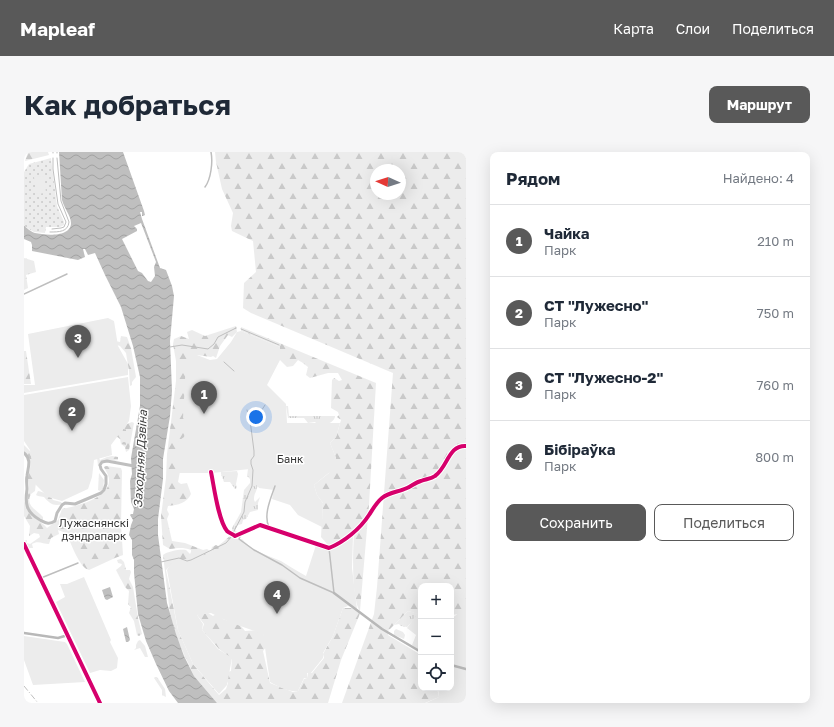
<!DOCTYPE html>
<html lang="ru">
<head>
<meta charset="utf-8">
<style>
	body { margin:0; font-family:"Golos Text",sans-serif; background:#f6f6f7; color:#1f2937 }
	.controls { position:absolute; right:12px; bottom:12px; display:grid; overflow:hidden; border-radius:8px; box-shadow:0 4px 16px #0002 }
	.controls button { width:36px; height:36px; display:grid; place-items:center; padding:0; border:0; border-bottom:1px solid #e0e1e3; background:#fff; color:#1f2937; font:20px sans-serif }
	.compass { position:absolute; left:346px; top:12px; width:36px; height:36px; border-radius:50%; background:#fff; box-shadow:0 4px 16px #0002; rotate:273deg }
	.you { position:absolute; left:232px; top:265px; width:14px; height:14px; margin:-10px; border:3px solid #fff; border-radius:50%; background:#1a73e8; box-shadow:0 0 0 6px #1a73e833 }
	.badge { display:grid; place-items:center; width:26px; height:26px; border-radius:50%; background:#595959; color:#fff; font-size:13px; font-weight:700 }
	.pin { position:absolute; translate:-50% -33px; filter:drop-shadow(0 1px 2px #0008) }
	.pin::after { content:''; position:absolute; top:21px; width:14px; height:12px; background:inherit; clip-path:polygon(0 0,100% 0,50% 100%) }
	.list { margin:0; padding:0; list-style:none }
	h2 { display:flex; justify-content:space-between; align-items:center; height:52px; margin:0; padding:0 16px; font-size:17px }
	h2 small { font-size:13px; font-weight:400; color:#747a83 }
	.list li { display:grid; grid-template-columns:26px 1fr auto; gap:12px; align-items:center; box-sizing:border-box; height:72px; padding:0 16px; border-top:1px solid #e0e1e3 }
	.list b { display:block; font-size:15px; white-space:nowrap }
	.list p { margin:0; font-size:13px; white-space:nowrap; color:#747a83 }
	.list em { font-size:13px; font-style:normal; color:#747a83 }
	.actions { display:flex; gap:8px; padding:12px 16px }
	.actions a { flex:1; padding:9px 0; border:1px solid #595959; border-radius:8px; text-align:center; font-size:14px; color:#595959 }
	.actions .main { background:#595959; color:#fff }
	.icon { flex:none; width:22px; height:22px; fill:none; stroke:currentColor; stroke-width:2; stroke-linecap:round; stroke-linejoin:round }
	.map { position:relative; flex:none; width:442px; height:551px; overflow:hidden; border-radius:8px }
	header { display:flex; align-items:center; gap:24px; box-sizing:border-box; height:56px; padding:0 20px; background:#595959; color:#fff }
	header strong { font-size:19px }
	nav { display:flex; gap:22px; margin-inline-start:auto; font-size:14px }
	.intro { display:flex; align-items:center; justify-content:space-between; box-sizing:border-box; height:96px; padding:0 24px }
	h1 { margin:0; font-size:28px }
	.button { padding:10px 18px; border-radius:8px; background:#595959; color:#fff; font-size:14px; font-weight:700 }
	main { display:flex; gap:24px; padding:0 24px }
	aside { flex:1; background:#fff; border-radius:8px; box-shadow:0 4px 16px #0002 }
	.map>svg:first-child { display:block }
	.grass { fill:url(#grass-tufts) }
	.forest { fill:url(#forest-firs); fill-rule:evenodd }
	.cemetery { fill:url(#cemetery-stones) }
	.park { fill:url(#park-dots) }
	.garden { fill:#ececec }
	.water { fill:url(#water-waves); fill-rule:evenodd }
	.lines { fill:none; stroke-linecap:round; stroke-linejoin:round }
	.stream { stroke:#bfbfbf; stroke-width:1 }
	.river { stroke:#bfbfbf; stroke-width:3 }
	.street { stroke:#bebebe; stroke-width:1.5 }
	.secondary { stroke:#b8b8b8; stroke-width:2.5 }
	.rail { stroke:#bebebe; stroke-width:1; stroke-dasharray:6 2 1 2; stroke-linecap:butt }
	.cycleway-casing { stroke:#fff; stroke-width:6 }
	.cycleway { stroke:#d6006c; stroke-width:4 }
	.labels { text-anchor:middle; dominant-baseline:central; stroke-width:3; stroke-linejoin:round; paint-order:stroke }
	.park-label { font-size:11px; fill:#333; stroke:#fff }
	.water-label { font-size:12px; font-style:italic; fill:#444; stroke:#fff }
</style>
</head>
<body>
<header>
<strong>Mapleaf</strong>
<nav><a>Карта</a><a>Слои</a><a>Поделиться</a></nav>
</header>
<div class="intro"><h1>Как добраться</h1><a class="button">Маршрут</a></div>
<main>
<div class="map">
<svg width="442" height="551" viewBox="0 0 442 551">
	<defs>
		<pattern id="grass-tufts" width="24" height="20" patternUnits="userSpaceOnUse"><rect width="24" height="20" fill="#ececec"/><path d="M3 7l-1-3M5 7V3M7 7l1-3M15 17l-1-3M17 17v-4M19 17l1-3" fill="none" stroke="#c9c9c9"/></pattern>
		<pattern id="forest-firs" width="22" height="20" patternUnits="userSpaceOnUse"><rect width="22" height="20" fill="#ececec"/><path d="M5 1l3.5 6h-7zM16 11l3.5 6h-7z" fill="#c9c9c9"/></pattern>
		<pattern id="cemetery-stones" width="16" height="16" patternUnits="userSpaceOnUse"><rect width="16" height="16" fill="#ececec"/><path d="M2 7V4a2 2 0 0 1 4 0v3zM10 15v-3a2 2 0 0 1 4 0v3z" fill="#c9c9c9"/></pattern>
		<pattern id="park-dots" width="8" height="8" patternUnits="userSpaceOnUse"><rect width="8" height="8" fill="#ececec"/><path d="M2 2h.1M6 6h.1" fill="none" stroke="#c9c9c9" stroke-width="1.8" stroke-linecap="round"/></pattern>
		<pattern id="water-waves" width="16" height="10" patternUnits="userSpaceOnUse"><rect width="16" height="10" fill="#bfbfbf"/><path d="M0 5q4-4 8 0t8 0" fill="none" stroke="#a2a2a2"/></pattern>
	</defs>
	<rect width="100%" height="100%" fill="#fff"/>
	<!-- grass -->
	<path class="grass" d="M262,254H264L265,264H311V265C308,273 301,272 293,272L291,270L284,271L280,266H264Z
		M225,310C227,316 236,329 233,336C232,341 230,341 230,348L231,350L236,345L234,351V358L226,360L222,367L219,368L218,372L214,373L211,378L214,381L210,383L208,381V376L217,360L220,338L226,331V327L223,324Z
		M213,319L214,322L212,332L213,336L211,337L206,330H200L197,322V320Z
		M384,459L395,462L383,475L377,474L375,472L370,473Z
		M372,477L379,480L381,483L380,487L370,483V479Z"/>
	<!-- forest -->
	<path class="forest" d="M4,0H24L25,3L1,9Z
		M191,0H442V461L427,463V434H397V463L384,459L364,479V483L397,503V536H413L415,545L401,551H318L350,462L353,435L369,221L227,161L219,156L220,131L232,120L229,89L208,79L207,74L209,61L198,37L192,10ZM352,18H376V42H352Z
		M0,106L10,109L12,120L2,123L4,136L0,138Z
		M212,174L213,180L208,185L204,183L196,194L192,206L189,204L187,205L173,203L166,267L154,330L157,332L163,331L167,342C163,351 154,353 144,354L143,358L145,362L143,367L148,389L161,391L179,398L183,397L186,399L187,398L188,395L192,393L194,394L199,390L207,383L210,384V390L166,410L149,411L142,418L154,478L169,512L195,543L202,537L204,531L202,528L204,520L207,519L208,507L195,497L178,478L180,472L173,463L175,462L184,461L189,464L192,462L198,465L199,467C209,472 214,469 221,479L238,478L243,494L239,499L246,531L269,540L274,539L280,527L283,526L284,521H288L300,506L299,502L309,484L319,456H330L336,461L335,464L317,508L304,551H193L170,524L154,489L146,462L139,403C144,399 156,397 162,398L166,402L167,400V398C159,395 154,396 146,397L139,393L137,364L142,326L143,302L152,229V209L149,192L150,187L157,184L165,187L163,180L168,178L181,184Z
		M217,175L352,231L345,353L336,459C327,446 329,398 330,382L326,381L313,391L304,393L297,385L299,351L293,343L290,333L305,321L312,306L306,291L312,285L317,268L313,265L315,263L314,260L307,256L308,228L310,226L315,229L318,228L314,221H304L286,226L282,223L284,215L279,211L274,208L269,214L263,215L256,208V195L217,179Z
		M97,184L103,185L107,196L112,225L108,230V233L106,234L105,219L102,201L96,194L93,193L91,189L96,190Z
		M0,199H2L7,232H0Z
		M108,270L110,271L105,298L102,300L101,295L97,292L96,287L92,284L96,278H98L100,273Z
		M0,293L7,300L12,330L11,339L7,342C1,354 12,357 19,365V368C1,359 3,352 5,334C5,331 3,328 4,325C6,315 10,308 0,300Z
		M74,304L76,308L83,305L88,304L94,305V308C86,310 80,305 75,314H74L73,305Z
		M82,314L97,316L98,319L97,373L99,403L91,406L65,418C55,416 47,390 42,381L34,378L35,382L27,386L25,392C19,392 14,388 8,392L9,396H5L2,394L0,389L3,388V391L6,392L16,385L15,382L10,381L5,384L6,374L0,364V341C1,345 0,350 2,354C6,365 16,368 23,376L34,368L38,357C53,354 92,345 84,323C83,320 81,318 80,315Z
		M75,321L80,328L79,337L76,339L74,338Z
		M14,339C20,340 26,343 29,348L37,350L38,352C30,355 25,351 20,345L14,344L12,343Z
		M97,407L100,410L102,418H106L107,420L105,427L109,435L114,466L118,482L115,484L113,483L110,469L105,461L107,455L104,452L105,439L101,435L92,418L97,414L98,412L94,411L93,408Z
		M116,488L121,494L124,505H121L116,496L110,498L112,496V493L114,489Z
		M131,525H133L141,537L142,545L138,543V538L130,526Z"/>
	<!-- cemetery -->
	<path class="cemetery" d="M99,277L105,278L103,293L97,292Z"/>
	<!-- park -->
	<path class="park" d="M27,6L33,54L40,70V73L36,75H22L21,81L10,80L0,74V20L5,12Z"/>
	<!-- garden -->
	<path class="garden" d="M20,24L22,41L12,42L10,25Z
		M84,166L90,169L94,194L104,212V223L0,241V233H11L4,182Z
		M217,179L256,195V208L243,233L262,252L263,271H316L312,285L306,291L312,306V315L290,333L293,343L299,351L298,375L274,363L266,353L248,347L250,338L235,336L227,325L226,317L188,321H155L152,299L153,290L160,285C162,279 165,272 159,266L162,208L173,203L186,208L193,207L207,190L213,180Z
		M104,225L107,254L105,269L87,293L88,303L70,308L68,325L64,337L38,349L24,345L11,332L6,298L0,289V243Z
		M326,381L329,383L328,416L333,457L324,454L319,456L309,484L299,501V506L287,521H283V526H280L274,539C264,540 255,535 246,530L239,482L205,470L187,461L173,463L179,472L178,478L194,497L208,506L203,533L195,542L169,512L154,478L143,418L148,410L155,408L167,409L202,393L207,387H218C228,399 243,403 257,409C265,414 273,419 282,424L292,393C310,393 312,392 326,381Z
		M60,425L87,488L86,490L94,506L93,516L87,519L76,518L66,521L32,450L41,445L36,432H43Z
		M436,460L442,461V551H402L415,545L414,536H427V467Z
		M393,462L397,463V500L388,493L392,483L383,476Z
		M0,484L41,490L43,492L61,530L9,533L0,508Z"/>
	<!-- water -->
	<path class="water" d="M35,0H99L120,59L121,63L119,64H118V60H116L118,67L136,116L142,118L148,134L150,144L146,189L148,239L146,264L139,307V327L134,367V383L143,451L152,482L160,504L170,524L193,551H154L145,539L132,512L122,489L114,462L110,421V408L108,403V388L105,383L107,373L109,368L106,363L107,362H109L110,357L107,350L106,329L108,322L107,306L116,254V225L109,194L97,155L81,123L71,101L64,103L61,97H59L61,105L54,108L8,99V93L7,90L0,87V74C3,76 7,80 11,81C20,83 47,86 47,71C47,64 40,56 38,48ZM117,71L132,110L130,115L131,124L127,130L124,129L118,121L114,119L98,87L113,79V77L110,74Z
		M86,435L89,445L83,448L81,447L78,438Z
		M103,475L106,488L104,490H102L99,477Z"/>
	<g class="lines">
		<!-- stream -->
		<path class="stream" d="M29,0V1
			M33,0V1
			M28,77L37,76L40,75L42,70L34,52L29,17V6
			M26,80C35,80 44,80 45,70L37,49L33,6
			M217,177L255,193
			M146,195L158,193L184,197L190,192L194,185L212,176
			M200,210L210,219
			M223,258L225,265L227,266
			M209,381L220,360L221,350L228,334L229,318L227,312V308L230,304V299L226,268L234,264L241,253
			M137,410L155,406L163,409L167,408L202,391L208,384"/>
		<!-- river -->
		<path class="river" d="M0,301C8,308 4,315 3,324C2,328 3,332 3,337C1,352 2,360 16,368C22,371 25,373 31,369L33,361L38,353L41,351L51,352L77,341L80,338L82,332V324L77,317L76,313L78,310L83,309L110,314"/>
		<!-- street -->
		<path class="street" d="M181,35C187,27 189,10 187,0
			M0,142L43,122
			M187,320L192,345L200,372L203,379L211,384L236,373L292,392
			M245,375C239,363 247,346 251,334
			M217,382L215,387L230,398L258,413L276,426L310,441L305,396
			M0,392L44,483
			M17,426L54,411"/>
		<!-- secondary -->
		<path class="secondary" d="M292,392L305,396C320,390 336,377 345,363C349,357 352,351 358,346C365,340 375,340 383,336C388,334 392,330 397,329C402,327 407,327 411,324C424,315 424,293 442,294
			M310,441L358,477L397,500
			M0,481L34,486L44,483L76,551
			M427,513L442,517"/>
		<!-- rail -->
		<path class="rail" d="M0,534L14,551"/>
		<defs>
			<path id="cycleway" d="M187,320C190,334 194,368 203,379C205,381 209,382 211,384L236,373L305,396C320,390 336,377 345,363C349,357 352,351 358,346C365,340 375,340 383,336C388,334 392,330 397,329C402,327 407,327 411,324C424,315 424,293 442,294
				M0,392L76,551"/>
		</defs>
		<!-- cycleway casing -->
		<use href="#cycleway" class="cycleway-casing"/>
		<!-- cycleway -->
		<use href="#cycleway" class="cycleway"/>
	</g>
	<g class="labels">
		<!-- park labels -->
		<g class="park-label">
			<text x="266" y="306">Банк</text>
			<text x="70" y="370">Лужаснянскі<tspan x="70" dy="13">дэндрапарк</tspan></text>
		</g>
		<!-- water labels -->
		<g class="water-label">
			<text transform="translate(116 307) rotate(-87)">Заходняя Дзвіна</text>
		</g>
	</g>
</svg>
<div class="controls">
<button>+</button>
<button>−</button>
<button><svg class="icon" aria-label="locate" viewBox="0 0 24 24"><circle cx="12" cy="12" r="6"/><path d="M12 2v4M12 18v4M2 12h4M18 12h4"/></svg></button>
</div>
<svg class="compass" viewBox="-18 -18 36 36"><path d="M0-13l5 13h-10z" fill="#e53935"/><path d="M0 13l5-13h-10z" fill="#747a83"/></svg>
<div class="you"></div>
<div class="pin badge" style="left:180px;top:262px">1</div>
<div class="pin badge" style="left:48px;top:279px">2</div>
<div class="pin badge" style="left:54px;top:206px">3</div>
<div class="pin badge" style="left:253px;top:462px">4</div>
</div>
<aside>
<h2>Рядом<small>Найдено: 4</small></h2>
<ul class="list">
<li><span class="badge">1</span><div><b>Чайка</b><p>Парк</p></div><em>210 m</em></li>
<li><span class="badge">2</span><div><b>СТ &quot;Лужесно&quot;</b><p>Парк</p></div><em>750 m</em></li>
<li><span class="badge">3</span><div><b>СТ &quot;Лужесно-2&quot;</b><p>Парк</p></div><em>760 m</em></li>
<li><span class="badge">4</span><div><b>Бібіраўка</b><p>Парк</p></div><em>800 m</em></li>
</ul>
<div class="actions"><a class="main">Сохранить</a><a>Поделиться</a></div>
</aside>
</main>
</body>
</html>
